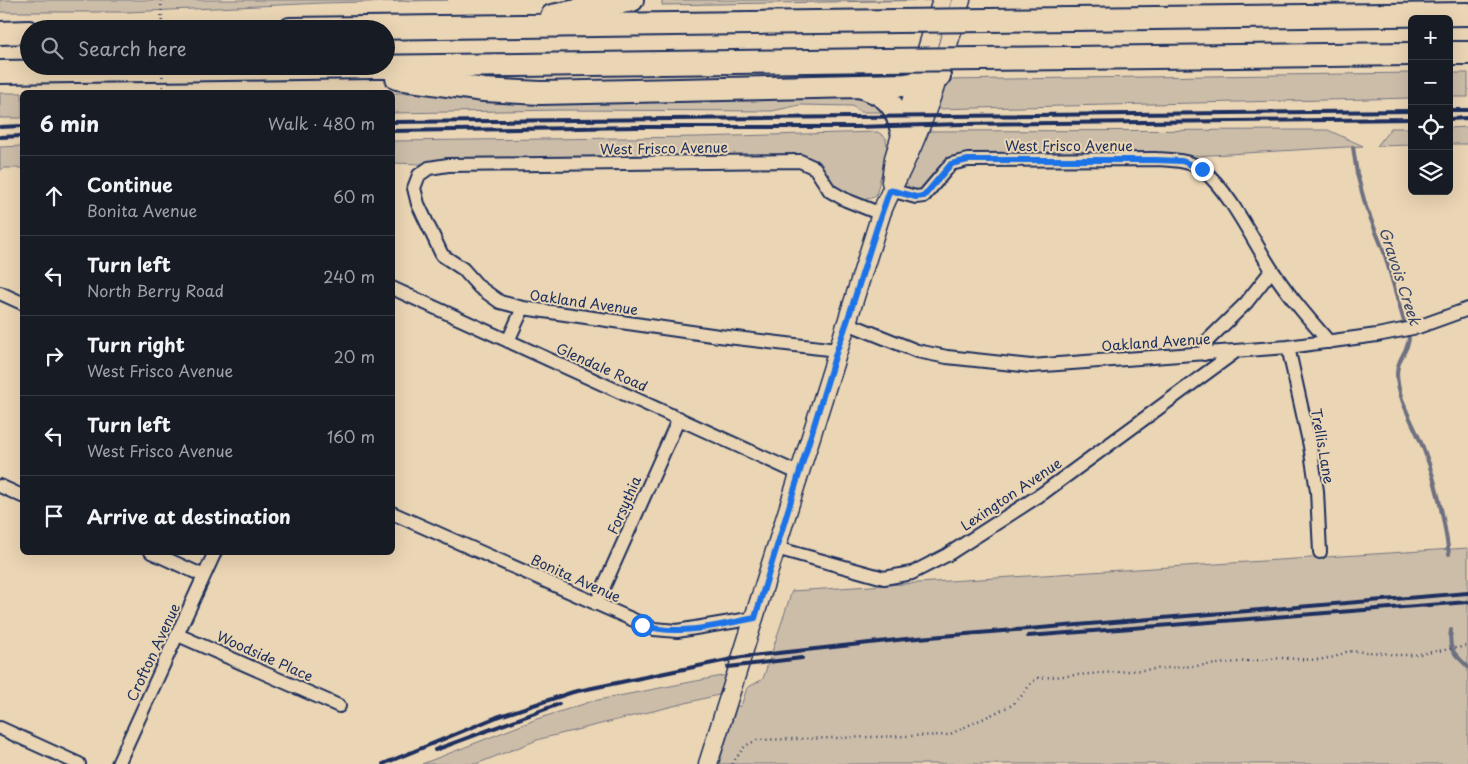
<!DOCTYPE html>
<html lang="en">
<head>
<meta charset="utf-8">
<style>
	body { margin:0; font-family:"Playpen Sans",sans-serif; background:#20242c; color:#f1f3f6 }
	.controls { position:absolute; right:15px; top:15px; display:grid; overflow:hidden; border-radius:8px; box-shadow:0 5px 20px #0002 }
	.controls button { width:45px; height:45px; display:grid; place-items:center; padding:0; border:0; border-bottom:1px solid #363941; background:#171b24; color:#f1f3f6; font:25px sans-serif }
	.stop { position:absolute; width:15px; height:15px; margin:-11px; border:4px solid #1a73e8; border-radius:50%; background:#fff }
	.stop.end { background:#1a73e8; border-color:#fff; box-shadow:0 1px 5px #0008 }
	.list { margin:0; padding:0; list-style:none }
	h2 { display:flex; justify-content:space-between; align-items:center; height:65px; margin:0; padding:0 20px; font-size:21px }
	h2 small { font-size:16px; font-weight:400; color:#9ea1a6 }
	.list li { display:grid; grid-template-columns:32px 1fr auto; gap:15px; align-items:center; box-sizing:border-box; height:80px; padding:0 20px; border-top:1px solid #363941 }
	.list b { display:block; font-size:19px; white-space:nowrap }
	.list p { margin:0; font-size:16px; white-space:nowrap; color:#9ea1a6 }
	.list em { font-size:16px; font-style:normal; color:#9ea1a6 }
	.icon { flex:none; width:28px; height:28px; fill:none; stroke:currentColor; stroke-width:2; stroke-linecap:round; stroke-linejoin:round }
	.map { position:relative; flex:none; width:1468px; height:764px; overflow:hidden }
	.search { position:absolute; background:#171b24; box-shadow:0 5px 20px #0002; left:20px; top:20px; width:375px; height:55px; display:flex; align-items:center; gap:12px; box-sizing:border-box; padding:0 18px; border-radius:28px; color:#9ea1a6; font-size:19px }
	.panel { position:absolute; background:#171b24; box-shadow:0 5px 20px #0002; left:20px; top:90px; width:375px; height:465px; border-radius:8px }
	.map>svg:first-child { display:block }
	.green { fill:#ccbda8; stroke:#747683 }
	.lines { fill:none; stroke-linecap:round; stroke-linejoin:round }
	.stream { stroke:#6d7080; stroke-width:4 }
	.minor-casing { stroke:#1b2f5e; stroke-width:16 }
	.secondary-casing { stroke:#1b2f5e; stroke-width:21 }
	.motorway-casing { stroke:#1b2f5e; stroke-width:26 }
	.path { stroke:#1b2f5e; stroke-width:2.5; stroke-dasharray:1 4; stroke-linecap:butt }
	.minor { stroke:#ead5b4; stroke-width:12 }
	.secondary { stroke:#ead5b4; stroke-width:18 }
	.motorway { stroke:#ead5b4; stroke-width:22 }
	.rail { stroke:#1b2f5e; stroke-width:4 }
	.motorway-bridge-casing { stroke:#1b2f5e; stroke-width:26; stroke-linecap:butt }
	.path-bridge { stroke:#1b2f5e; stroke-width:2.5; stroke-dasharray:1 4; stroke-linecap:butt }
	.motorway-bridge { stroke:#ead5b4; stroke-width:22 }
	.route { stroke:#1a73e8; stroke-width:6 }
	.labels { text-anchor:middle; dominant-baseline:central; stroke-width:4; stroke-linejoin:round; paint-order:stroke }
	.street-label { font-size:14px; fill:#1b2f5e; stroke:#ead5b4 }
	.water-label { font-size:15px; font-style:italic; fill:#364569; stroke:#ead5b4 }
</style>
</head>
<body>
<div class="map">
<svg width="1468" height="764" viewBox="0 0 1468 764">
	<rect width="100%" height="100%" fill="#ead5b4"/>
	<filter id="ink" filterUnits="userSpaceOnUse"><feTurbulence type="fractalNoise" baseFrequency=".02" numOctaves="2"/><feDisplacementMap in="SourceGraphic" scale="10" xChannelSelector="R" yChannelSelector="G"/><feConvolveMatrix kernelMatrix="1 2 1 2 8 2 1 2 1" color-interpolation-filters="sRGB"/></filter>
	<g filter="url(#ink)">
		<!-- green -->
		<path class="green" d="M0,0H448L323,3L127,12H0Z
			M666,0H938L662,5V1Z
			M1412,73V98L933,109L945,80Z
			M1449,73H1468V97H1449Z
			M0,93H22V118H0Z
			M392,93H414L449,96L868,97L887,112H861L852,106L800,105L772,111L559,110L393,113Z
			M1468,127V144H1449V128Z
			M1391,128H1412V145L1377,146Z
			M1328,130L1363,146L1194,156L1178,154L959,155C955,156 951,158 947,160C936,167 932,182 920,191L911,189L905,182L923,131Z
			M878,132L886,138L887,150L876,196C859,205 839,193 828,179C825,174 822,166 818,162C813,158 805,157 799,155L444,160L421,164L393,163V141L699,137Z
			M22,146V168H3L0,171V147Z
			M1468,548V764H719L737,706H741L747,688L763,679L792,591Z
			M727,675L722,694L540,739L476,764H422L537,719L593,701Z"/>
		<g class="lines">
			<!-- stream -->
			<path class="stream" d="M1353,147L1357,174L1366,207L1384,252L1409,339C1407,353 1397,358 1397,374C1398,402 1415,425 1424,450C1437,483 1444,519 1449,554
				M1451,630C1448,651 1454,653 1468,667"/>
			<defs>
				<path id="minor" d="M890,190L916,197L924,196L951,164L968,160L1156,159C1171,160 1191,160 1203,170C1230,192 1253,241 1272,270C1289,296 1309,319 1329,342
					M392,288L800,474
					M0,293L22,303
					M847,323L917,351L947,357L1031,366L1288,347L1377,335L1418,327L1468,309
					M508,341L523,308
					M1288,347L1310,446L1317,491L1320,552
					M837,350L719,336L523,308L500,302L479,287L463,269L442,255L418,204L414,188L419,175L429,168L448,165L800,161L815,168L830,191L846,200L881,214
					M1204,354L1207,341L1246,303L1272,270
					M0,486L22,496
					M392,513L654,629L677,631L755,618
					M776,548L884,578L912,573L947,555L1043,493L1235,352
					M151,552L204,576
					M596,604L679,418
					M178,635L339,706
					M0,728L79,764
					M118,764L215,552"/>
				<path id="secondary" d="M891,182L894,158L942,0
					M708,764L881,214C888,195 897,180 905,162C930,110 945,55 961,0"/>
				<path id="motorway" d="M552,16L632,0
					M989,20L1468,14
					M290,29L898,21
					M0,33L29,32
					M1449,53H1468
					M981,59L1412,54
					M0,72L882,60
					M397,78L484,90L541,93L906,85L928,82L939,76
					M862,87C888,95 896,105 902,131"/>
			</defs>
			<!-- minor casing -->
			<use href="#minor" class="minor-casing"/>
			<!-- secondary casing -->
			<use href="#secondary" class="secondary-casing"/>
			<!-- motorway casing -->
			<use href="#motorway" class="motorway-casing"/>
			<!-- path -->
			<path class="path" d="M161,0L162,29
				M732,764L745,746L757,740L948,735L1010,706L1019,699L1032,682L1038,678L1207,665L1281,658L1317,660L1335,657L1348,651L1383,653L1395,655H1414L1468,646"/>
			<!-- minor -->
			<use href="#minor" class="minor"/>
			<!-- secondary -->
			<use href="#secondary" class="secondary"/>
			<!-- motorway -->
			<use href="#motorway" class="motorway"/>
			<!-- rail -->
			<path class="rail" d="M1449,110H1468
				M1449,119L1468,118
				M392,122L1412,111
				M0,127L22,126
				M392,131L637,127H856L963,124L1412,119
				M0,137L22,136
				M1028,636L1468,602
				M728,667L802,658
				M435,750L559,704
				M383,764L497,717L573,692L742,657L906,639L1468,593"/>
			<defs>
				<path id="motorway-bridge" d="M898,21L989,20
					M882,60L981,59"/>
			</defs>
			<!-- motorway-bridge casing -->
			<use href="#motorway-bridge" class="motorway-bridge-casing"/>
			<!-- path-bridge -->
			<path class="path-bridge" d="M162,66L163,92"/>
			<!-- motorway-bridge -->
			<use href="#motorway-bridge" class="motorway-bridge"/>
		</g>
	</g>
	<g class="lines" filter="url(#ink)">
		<!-- route -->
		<path class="route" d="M642,625C679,637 718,625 755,618L837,350C857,297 870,243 890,190L916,197L924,196L951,164L968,160H1156L1182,161L1202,169"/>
	</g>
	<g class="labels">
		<!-- street labels -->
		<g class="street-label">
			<text x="1069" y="145">West Frisco Avenue</text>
			<text transform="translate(664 148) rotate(-1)">West Frisco Avenue</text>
			<text transform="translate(584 302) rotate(8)">Oakland Avenue</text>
			<text transform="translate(1156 342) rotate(-4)">Oakland Avenue</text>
			<text transform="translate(602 367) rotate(24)">Glendale Road</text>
			<text transform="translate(1323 446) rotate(80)">Trellis Lane</text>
			<text transform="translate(1011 494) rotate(-34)">Lexington Avenue</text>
			<text transform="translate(624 505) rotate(-66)">Forsythia</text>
			<text transform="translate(576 578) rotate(24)">Bonita Avenue</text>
			<text transform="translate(153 652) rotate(-65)">Crofton Avenue</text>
			<text transform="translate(265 656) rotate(24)">Woodside Place</text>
		</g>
		<!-- water labels -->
		<g class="water-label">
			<text transform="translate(1401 276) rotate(72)">Gravois Creek</text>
		</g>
	</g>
</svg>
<div class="controls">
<button>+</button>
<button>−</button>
<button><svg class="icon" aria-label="locate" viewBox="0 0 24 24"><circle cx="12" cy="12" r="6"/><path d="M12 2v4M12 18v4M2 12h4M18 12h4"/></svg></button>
<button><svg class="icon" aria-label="layers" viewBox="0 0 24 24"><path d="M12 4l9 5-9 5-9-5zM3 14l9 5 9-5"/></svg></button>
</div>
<div class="stop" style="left:642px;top:625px"></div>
<div class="stop end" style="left:1202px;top:169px"></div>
<div class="search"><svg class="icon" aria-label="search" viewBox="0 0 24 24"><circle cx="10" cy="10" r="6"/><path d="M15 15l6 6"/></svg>Search here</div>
<section class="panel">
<h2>6 min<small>Walk · 480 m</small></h2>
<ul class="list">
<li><svg class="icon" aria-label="ahead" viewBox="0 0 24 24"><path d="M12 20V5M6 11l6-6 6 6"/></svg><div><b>Continue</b><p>Bonita Avenue</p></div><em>60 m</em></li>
<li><svg class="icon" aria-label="left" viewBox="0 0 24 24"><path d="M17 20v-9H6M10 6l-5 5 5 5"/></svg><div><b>Turn left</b><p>North Berry Road</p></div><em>240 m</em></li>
<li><svg class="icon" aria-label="right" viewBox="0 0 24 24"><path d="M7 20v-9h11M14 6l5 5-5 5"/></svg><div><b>Turn right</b><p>West Frisco Avenue</p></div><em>20 m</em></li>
<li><svg class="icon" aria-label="left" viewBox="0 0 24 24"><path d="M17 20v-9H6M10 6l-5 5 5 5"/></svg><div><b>Turn left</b><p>West Frisco Avenue</p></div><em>160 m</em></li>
<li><svg class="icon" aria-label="arrive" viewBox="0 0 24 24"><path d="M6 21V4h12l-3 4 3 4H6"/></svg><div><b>Arrive at destination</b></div></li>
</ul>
</section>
</div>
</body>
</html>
